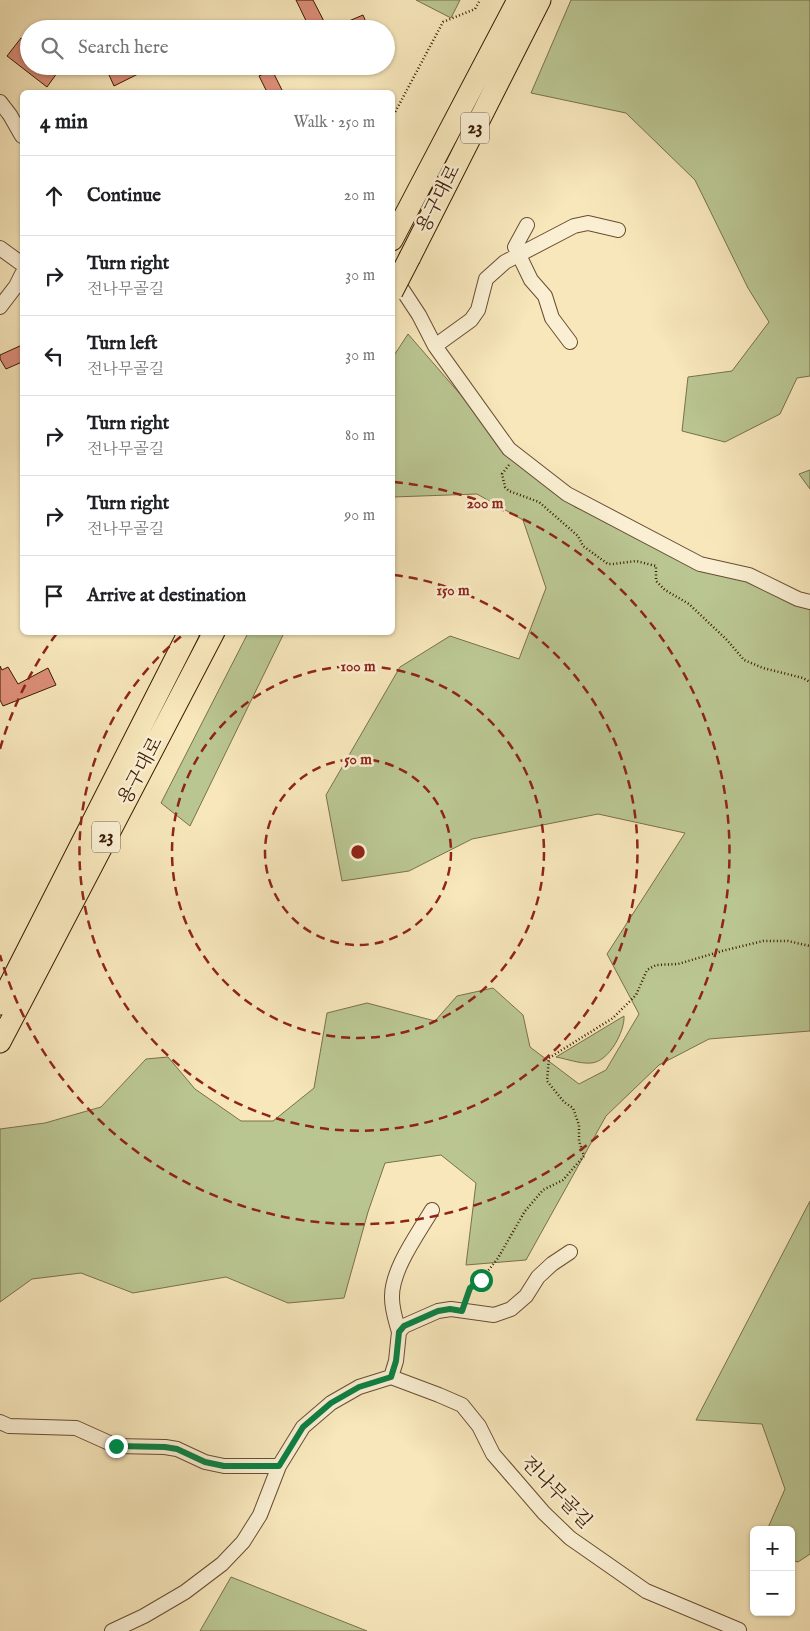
<!DOCTYPE html>
<html lang="en">
<head>
<meta charset="utf-8">
<style>
	body { margin:0; font-family:"IM FELL English","Noto Serif KR",serif; background:#f2f2f2; color:#202124 }
	.controls { position:absolute; right:15px; bottom:15px; display:grid; overflow:hidden; border-radius:8px; box-shadow:0 1px 4px #0004 }
	.controls button { width:45px; height:45px; display:grid; place-items:center; padding:0; border:0; border-bottom:1px solid #e0e0e0; background:#fff; color:#202124; font:25px sans-serif }
	.stop { position:absolute; width:15px; height:15px; margin:-11px; border:4px solid #0b8043; border-radius:50%; background:#fff }
	.stop.end { background:#0b8043; border-color:#fff; box-shadow:0 1px 5px #0008 }
	.list { margin:0; padding:0; list-style:none }
	h2 { display:flex; justify-content:space-between; align-items:center; height:65px; margin:0; padding:0 20px; font-size:21px }
	h2 small { font-size:16px; font-weight:400; color:#757577 }
	.list li { display:grid; grid-template-columns:32px 1fr auto; gap:15px; align-items:center; box-sizing:border-box; height:80px; padding:0 20px; border-top:1px solid #e0e0e0 }
	.list b { display:block; font-size:19px; white-space:nowrap }
	.list p { margin:0; font-size:16px; white-space:nowrap; color:#757577 }
	.list em { font-size:16px; font-style:normal; color:#757577 }
	.icon { flex:none; width:28px; height:28px; fill:none; stroke:currentColor; stroke-width:2; stroke-linecap:round; stroke-linejoin:round }
	.map { position:relative; flex:none; width:810px; height:1631px; overflow:hidden }
	.search { position:absolute; background:#fff; box-shadow:0 1px 4px #0004; left:20px; top:20px; width:375px; height:55px; display:flex; align-items:center; gap:12px; box-sizing:border-box; padding:0 18px; border-radius:28px; color:#757577; font-size:19px }
	.panel { position:absolute; background:#fff; box-shadow:0 1px 4px #0004; left:20px; top:90px; width:375px; height:545px; border-radius:8px }
	.map>svg:first-child { display:block }
	.green { fill:#bac692; stroke:#7a704c }
	.building { fill:#dc8e78; stroke:#3a1a05 }
	.lines { fill:none; stroke-linecap:round; stroke-linejoin:round }
	.minor-casing { stroke:#694d32; stroke-width:16 }
	.highway-casing { stroke:#3a1a05; stroke-width:23 }
	.path { stroke:#3a1a05; stroke-width:2.5; stroke-dasharray:1 2.5; stroke-linecap:butt }
	.minor { stroke:#faefd3; stroke-width:14 }
	.highway { stroke:#f7e7bb; stroke-width:21 }
	.highway-bridge-casing { stroke:#3a1a05; stroke-width:23; stroke-linecap:butt }
	.highway-bridge { stroke:#f7e7bb; stroke-width:21 }
	.route { stroke:#0b8043; stroke-width:6 }
	.ring { fill:none; stroke:#8f2418; stroke-width:2.5; stroke-dasharray:9 6 }
	.labels { text-anchor:middle; dominant-baseline:central; stroke-width:5; stroke-linejoin:round; paint-order:stroke }
	.shield { fill:#faefd3; stroke:#745a43; stroke-width:1 }
	.shield-label { font-size:18px; font-weight:bold; fill:#3a1a05 }
	.street-label { font-size:19px; fill:#3a1a05; stroke:#faefd3 }
	.centre { fill:#8f2418; stroke:#faefd3; stroke-width:2.5 }
	.ring-label { font-size:15px; text-anchor:middle; font-weight:bold; fill:#8f2418; stroke:#faefd3; stroke-width:5; stroke-linejoin:round; paint-order:stroke }
</style>
</head>
<body>
<div class="map">
<svg width="810" height="1631" viewBox="0 0 810 1631">
	<rect width="100%" height="100%" fill="#f7e7bb"/>
	<filter id="stains"><feTurbulence type="fractalNoise" baseFrequency=".004" numOctaves="4"/><feColorMatrix values="0 0 0 0 .2 0 0 0 0 .09 0 0 0 0 .02 0 0 0 .5 -.17"/></filter>
	<radialGradient id="worn" r=".72"><stop offset=".6" stop-color="#630" stop-opacity="0"/><stop offset="1" stop-color="#630" stop-opacity=".3"/></radialGradient>
	<!-- green -->
	<path class="green" d="M416,0H460L451,18Z
		M571,0H810V376L797,378L780,414L725,442L682,431L688,377L732,371L769,322L748,288L695,180L626,113L531,93Z
		M408,334L499,439L575,507L810,600V1031L709,1039L659,1065L606,1116L526,1260L466,1265L476,1183L441,1155L385,1163L368,1212L344,1298L288,1303L226,1277L133,1293L81,1273L32,1279L0,1302V1129L45,1123L101,1107L146,1059L168,1057L195,1089L241,1121H273L314,1088L327,1013L367,1003L435,1021L457,996L493,988L523,1015L530,1047L579,1084L606,1070L639,1014L607,954L685,833L598,814L472,839L409,871L342,881L326,795L400,667L450,636L519,659L546,588L523,520L477,494L393,497V357Z
		M810,470V489L799,474Z
		M248,633H284L190,826L161,803Z
		M624,1016C625,1031 609,1062 591,1063C580,1064 567,1059 556,1057Z
		M810,1201V1554L798,1562L791,1560V1530H767L785,1489L762,1424L696,1420Z
		M231,1577L367,1631H200Z"/>
	<!-- building -->
	<path class="building" d="M296,0H313L328,29H310Z
		M363,15L369,29H330Z
		M21,38L29,43V66H62L47,87L7,56Z
		M105,66H154L114,86Z
		M272,70L283,92H267L259,76Z
		M22,345V362L6,369L0,359V355Z
		M0,666L2,670L8,667L18,684L48,668L56,685L3,706L0,700Z"/>
	<g class="lines">
		<defs>
			<path id="minor" d="M0,102L10,115L22,136
				M527,225L515,247L531,280L545,296L552,318L570,342
				M0,248L22,264
				M394,277L419,315L435,346L509,449L567,494L700,564L749,575L798,599L810,602
				M0,307L16,286L22,274
				M435,346L471,320L478,310L486,279L505,262L574,226L588,223L618,230
				M399,1332C396,1321 392,1310 392,1298C391,1270 418,1234 432,1210
				M391,1377L396,1361L399,1332L404,1326L438,1311L451,1309L494,1315L511,1309L526,1296L538,1277L552,1264L570,1252
				M0,1422L9,1426L76,1428L116,1446L165,1447L177,1449L205,1462L224,1466H279
				M112,1631L144,1616L185,1592L222,1564L243,1542L260,1515L279,1466L303,1427L331,1403L359,1387L391,1377L439,1395L462,1405L479,1426L493,1454L544,1513L570,1538L646,1591L739,1630"/>
			<path id="highway" d="M392,240L518,0
				M410,257L540,0
				M0,1004L189,632
				M0,1042L214,632"/>
		</defs>
		<!-- minor casing -->
		<use href="#minor" class="minor-casing"/>
		<!-- highway casing -->
		<use href="#highway" class="highway-casing"/>
		<!-- path -->
		<path class="path" d="M392,118L443,22L475,9L480,0
			M509,465L502,474L505,487L509,491L539,502L578,536L583,546L608,564H613L636,561L656,566V581L665,590L689,604L727,640L744,660L763,668L803,678L810,682
			M466,1300L470,1288L481,1280L498,1258L525,1211L543,1190L563,1180L584,1156L579,1141V1125L573,1108L564,1102L547,1081L549,1058L613,1018L636,995L647,970L656,965L678,964L722,951L763,941H788L810,946"/>
		<!-- minor -->
		<use href="#minor" class="minor"/>
		<!-- highway -->
		<use href="#highway" class="highway"/>
		<defs>
			<path id="highway-bridge" d="M392,292L410,257"/>
		</defs>
		<!-- highway-bridge casing -->
		<use href="#highway-bridge" class="highway-bridge-casing"/>
		<!-- highway-bridge -->
		<use href="#highway-bridge" class="highway-bridge"/>
	</g>
	<g class="lines">
		<!-- route -->
		<path class="route" d="M116,1446L165,1447L177,1449L205,1462L224,1466H279L303,1427L331,1403L359,1387L391,1377L396,1361L399,1332L404,1326L438,1311L450,1309L462,1311L470,1288L481,1280"/>
	</g>
	<!-- distance rings -->
	<g class="ring">
		<circle cx="358" cy="852" r="93"/>
		<circle cx="358" cy="852" r="186"/>
		<path d="M394 575A279 279 0 1 1 184 634"/>
		<path d="M0 749A372 372 0 0 1 57 633M394 482A372 372 0 1 1 0 955"/>
	</g>
	<g class="labels">
		<!-- shield labels -->
		<g class="shield">
			<rect x="461" y="112.5" width="28" height="31" rx="4"/>
			<rect x="92" y="821.5" width="28" height="31" rx="4"/>
		</g>
		<g class="shield-label">
			<text x="475" y="128">23</text>
			<text x="106" y="837">23</text>
		</g>
		<!-- street labels -->
		<g class="street-label">
			<text transform="translate(439 199) rotate(-63)">용구대로</text>
			<text transform="translate(141 771) rotate(-62)">용구대로</text>
			<text transform="translate(556 1493) rotate(46)">전나무골길</text>
		</g>
	</g>
	<circle cx="358" cy="852" r="8" class="centre"/>
	<g class="ring-label">
		<text x="485" y="508">200 m</text>
		<text x="453" y="595">150 m</text>
		<text x="358" y="671">100 m</text>
		<text x="358" y="764">50 m</text>
	</g>
	<rect width="100%" height="100%" filter="url(#stains)"/>
	<rect width="100%" height="100%" fill="url(#worn)"/>
</svg>
<div class="controls">
<button>+</button>
<button>−</button>
</div>
<div class="stop" style="left:481px;top:1280px"></div>
<div class="stop end" style="left:116px;top:1446px"></div>
<div class="search"><svg class="icon" aria-label="search" viewBox="0 0 24 24"><circle cx="10" cy="10" r="6"/><path d="M15 15l6 6"/></svg>Search here</div>
<section class="panel">
<h2>4 min<small>Walk · 250 m</small></h2>
<ul class="list">
<li><svg class="icon" aria-label="ahead" viewBox="0 0 24 24"><path d="M12 20V5M6 11l6-6 6 6"/></svg><div><b>Continue</b></div><em>20 m</em></li>
<li><svg class="icon" aria-label="right" viewBox="0 0 24 24"><path d="M7 20v-9h11M14 6l5 5-5 5"/></svg><div><b>Turn right</b><p>전나무골길</p></div><em>30 m</em></li>
<li><svg class="icon" aria-label="left" viewBox="0 0 24 24"><path d="M17 20v-9H6M10 6l-5 5 5 5"/></svg><div><b>Turn left</b><p>전나무골길</p></div><em>30 m</em></li>
<li><svg class="icon" aria-label="right" viewBox="0 0 24 24"><path d="M7 20v-9h11M14 6l5 5-5 5"/></svg><div><b>Turn right</b><p>전나무골길</p></div><em>80 m</em></li>
<li><svg class="icon" aria-label="right" viewBox="0 0 24 24"><path d="M7 20v-9h11M14 6l5 5-5 5"/></svg><div><b>Turn right</b><p>전나무골길</p></div><em>90 m</em></li>
<li><svg class="icon" aria-label="arrive" viewBox="0 0 24 24"><path d="M6 21V4h12l-3 4 3 4H6"/></svg><div><b>Arrive at destination</b></div></li>
</ul>
</section>
</div>
</body>
</html>
